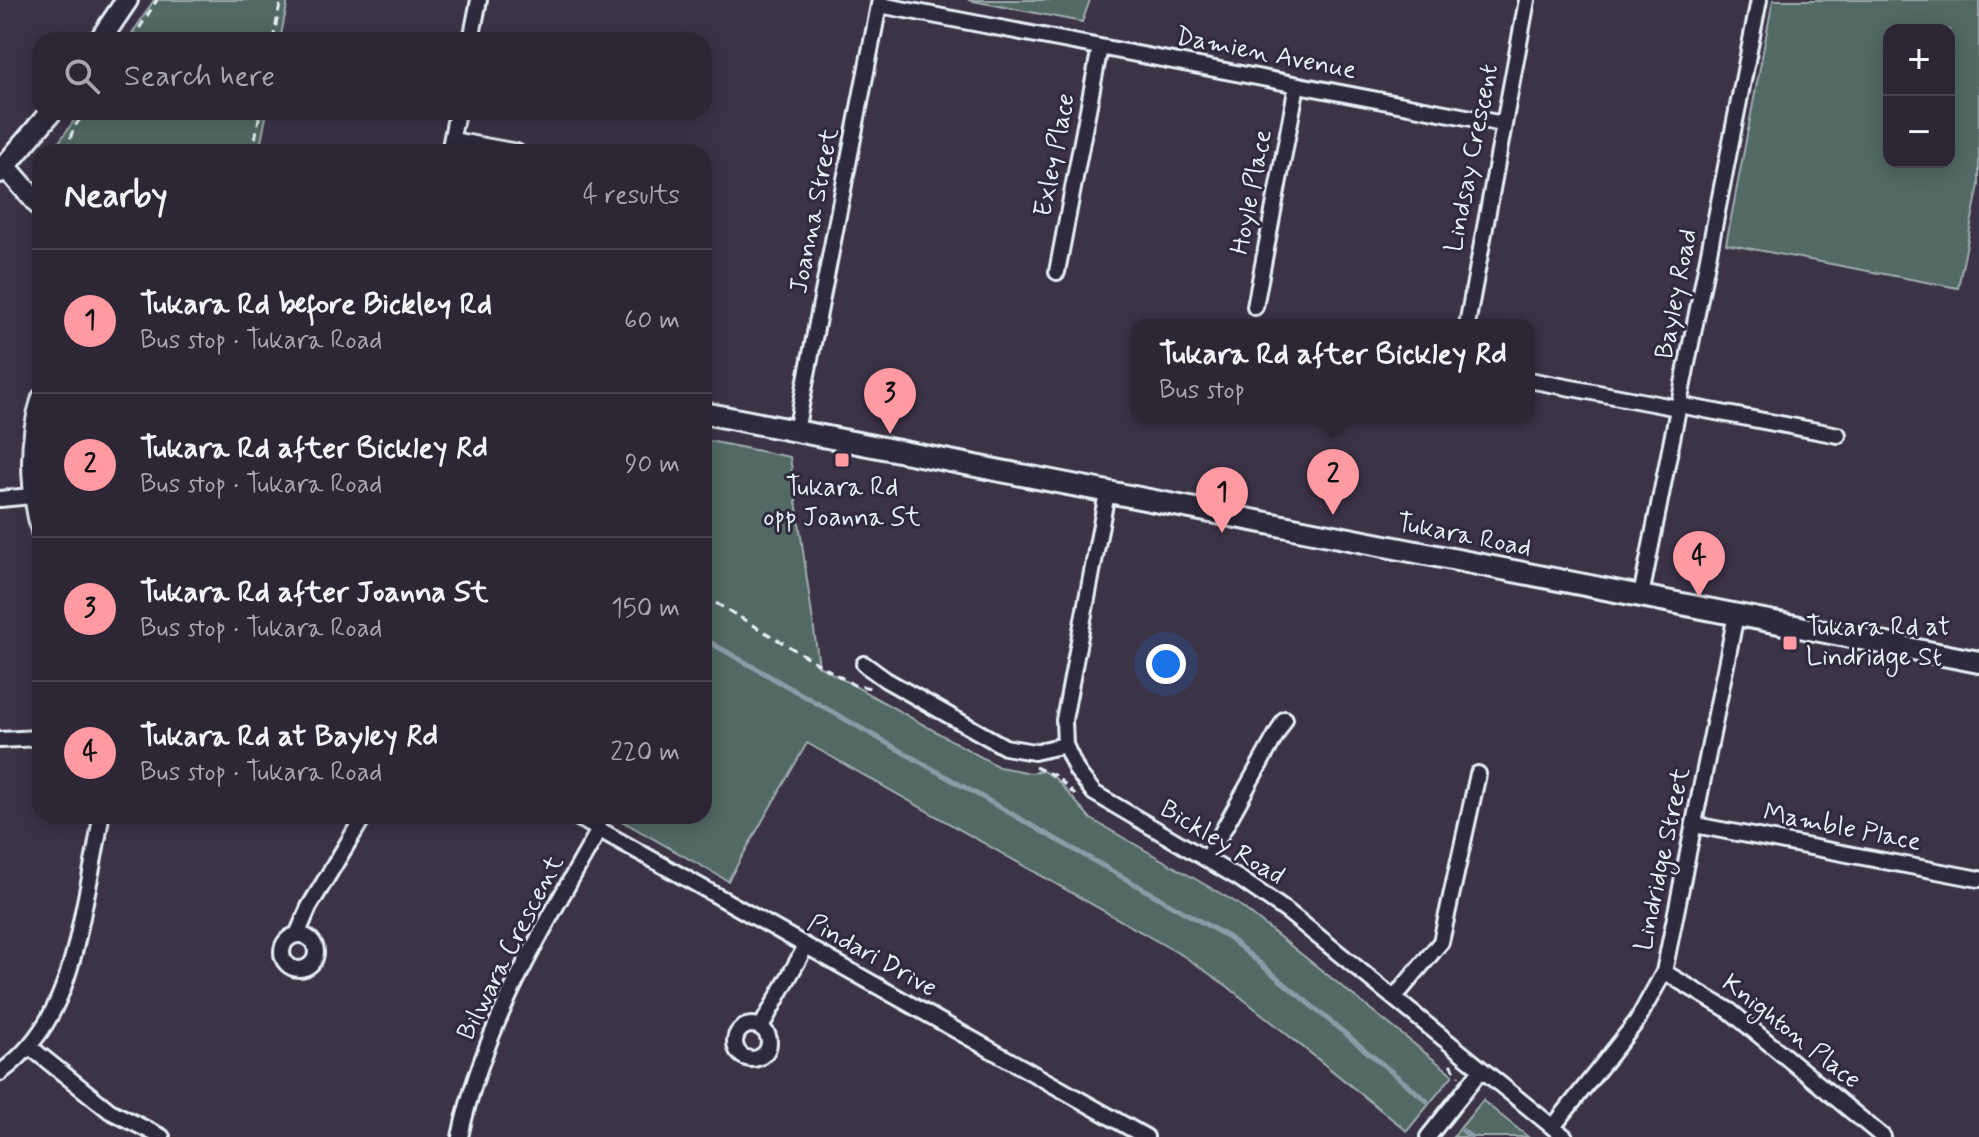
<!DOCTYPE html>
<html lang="en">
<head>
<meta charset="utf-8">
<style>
	body { margin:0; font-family:Mynerve,sans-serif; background:#352e3d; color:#f1f3f6 }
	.controls { position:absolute; right:24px; top:24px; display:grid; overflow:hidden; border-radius:16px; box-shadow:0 4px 20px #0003 }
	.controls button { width:72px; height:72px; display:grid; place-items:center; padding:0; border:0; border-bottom:2px solid #484350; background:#2d2635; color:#f1f3f6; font:40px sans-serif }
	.you { position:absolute; left:1166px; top:664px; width:28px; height:28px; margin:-20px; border:6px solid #fff; border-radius:50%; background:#1a73e8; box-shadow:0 0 0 12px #1a73e833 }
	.badge { display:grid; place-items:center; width:52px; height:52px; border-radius:50%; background:#ff9aa2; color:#111; font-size:26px; font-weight:700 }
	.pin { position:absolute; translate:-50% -66px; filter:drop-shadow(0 2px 4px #0008) }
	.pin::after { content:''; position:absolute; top:42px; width:28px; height:24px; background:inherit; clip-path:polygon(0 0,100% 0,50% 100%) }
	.popup { position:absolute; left:1131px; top:319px; width:404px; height:104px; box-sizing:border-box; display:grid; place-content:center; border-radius:16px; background:#2d2635; filter:drop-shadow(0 2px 6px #0005); font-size:26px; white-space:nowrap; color:#a7a5ad }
	.popup b { font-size:30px; color:#f1f3f6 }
	.popup::after { content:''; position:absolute; left:50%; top:100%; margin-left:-16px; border:16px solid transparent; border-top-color:#2d2635 }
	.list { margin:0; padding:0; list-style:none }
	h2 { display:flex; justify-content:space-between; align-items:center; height:104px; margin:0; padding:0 32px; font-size:34px }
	h2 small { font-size:26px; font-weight:400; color:#a7a5ad }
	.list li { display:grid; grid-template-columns:52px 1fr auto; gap:24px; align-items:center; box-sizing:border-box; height:144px; padding:0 32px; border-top:2px solid #484350 }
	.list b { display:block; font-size:30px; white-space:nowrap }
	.list p { margin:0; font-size:26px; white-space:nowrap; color:#a7a5ad }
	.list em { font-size:26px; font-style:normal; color:#a7a5ad }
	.icon { flex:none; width:44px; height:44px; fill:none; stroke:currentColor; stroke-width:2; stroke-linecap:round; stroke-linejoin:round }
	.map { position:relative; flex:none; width:1979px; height:1137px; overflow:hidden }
	.search { position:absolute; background:#2d2635; box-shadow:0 4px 20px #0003; left:32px; top:32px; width:680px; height:88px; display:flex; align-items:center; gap:20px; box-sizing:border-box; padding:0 28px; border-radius:24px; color:#a7a5ad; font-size:30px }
	.panel { position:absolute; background:#2d2635; box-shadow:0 4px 20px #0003; left:32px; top:144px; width:680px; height:680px; border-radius:24px }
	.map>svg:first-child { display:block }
	.green { fill:#536964; stroke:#9eadae; stroke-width:2; fill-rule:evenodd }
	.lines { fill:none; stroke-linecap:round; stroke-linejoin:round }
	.stream { stroke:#8a9ca8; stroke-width:5 }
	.street-casing { stroke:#e8f1f8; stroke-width:20 }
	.secondary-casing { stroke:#e8f1f8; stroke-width:26 }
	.path { stroke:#e8f1f8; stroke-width:3; stroke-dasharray:8 6; stroke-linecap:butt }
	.street { stroke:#2f2a3d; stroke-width:14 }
	.secondary { stroke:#2f2a3d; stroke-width:20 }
	.poi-dot { fill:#ff9aa2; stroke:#2f2a3d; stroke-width:3 }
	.labels { text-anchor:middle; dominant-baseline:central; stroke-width:6; stroke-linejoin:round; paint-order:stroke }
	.street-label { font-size:26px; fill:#e8f1f8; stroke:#2f2a3d }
	.poi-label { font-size:26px; fill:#e8f1f8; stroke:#2f2a3d }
</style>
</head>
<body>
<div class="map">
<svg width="1979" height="1137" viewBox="0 0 1979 1137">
	<rect width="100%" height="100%" fill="#3c3347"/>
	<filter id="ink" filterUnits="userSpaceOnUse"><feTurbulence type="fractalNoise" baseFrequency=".0125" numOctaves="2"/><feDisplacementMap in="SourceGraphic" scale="16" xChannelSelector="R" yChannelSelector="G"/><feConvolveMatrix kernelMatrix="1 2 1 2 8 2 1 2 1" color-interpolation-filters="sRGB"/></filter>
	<g filter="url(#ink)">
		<!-- green -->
		<path class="green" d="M154,0H288L280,40H128Z
			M968,0H1090L1082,22Z
			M1773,0H1979V185L1958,288L1726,244ZM1949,30V162H1889V30Z
			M80,112H267L259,152H52Z
			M704,440L790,457L819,666L999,767L1031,773L1043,771L1056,779L1091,819L1237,903L1453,1075L1407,1131L1227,986L1185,957L807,743L728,881L613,816H704Z
			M1483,1100V1101L1528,1137H1453Z"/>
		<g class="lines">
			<!-- stream -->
			<path class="stream" d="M704,639L1228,937L1427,1101
				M1463,1131L1471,1137"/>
			<defs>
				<path id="street" d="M880,5L1503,124
					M471,40L479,0
					M452,140L517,152
					M449,152L457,112
					M1057,272L1100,47
					M1255,307L1297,85
					M1467,325L1527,0
					M1529,380L1678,408
					M40,397C25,443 28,489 40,535
					M1679,405L1838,435
					M796,431L880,0
					M1107,493L1064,720L1065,745L1077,771L1094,793L1240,879L1288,912L1565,1137
					M0,499L31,496
					M1641,596L1759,0
					M864,664L886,680L1005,747L1034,752L1065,745
					M0,740L40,738
					M575,816L1146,1137
					M1695,825L1979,879
					M1207,859L1285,719
					M297,935L309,907L364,816
					M282 952a17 17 0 1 1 34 0a17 17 0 1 1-34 0Z
					M1664,972L1730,1011L1883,1137
					M1394,998L1441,942L1478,774
					M735 1042a17 17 0 1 1 34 0a17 17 0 1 1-34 0Z
					M761,1027L806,946
					M30,1047L110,1111L162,1137
					M0,1073C57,1031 71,973 84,907C90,877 97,847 101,816
					M1553,1127L1637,1021L1664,972L1736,615
					M460,1137C483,1026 544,927 599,830
					M1428,1137L1481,1070"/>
				<path id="secondary" d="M100,40L127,0
					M6,167L40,206
					M0,172L51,112
					M704,413L1979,662"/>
			</defs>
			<!-- street casing -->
			<use href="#street" class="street-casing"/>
			<!-- secondary casing -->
			<use href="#secondary" class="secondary-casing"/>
			<!-- path -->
			<path class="path" d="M132,40L157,0
				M273,40L281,0
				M67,152L73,129L85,112
				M253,152L260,112
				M704,596L854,685L871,688
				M1035,767L1056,776L1077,797
				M1450,1064L1459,1076"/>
			<!-- street -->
			<use href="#street" class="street"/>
			<!-- secondary -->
			<use href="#secondary" class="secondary"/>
		</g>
	</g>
	<!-- markers -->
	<g class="poi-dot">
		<rect x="834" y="452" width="16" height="16" rx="4"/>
		<rect x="1782" y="635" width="16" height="16" rx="4"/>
	</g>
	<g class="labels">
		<!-- street labels -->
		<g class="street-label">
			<text transform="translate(1266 54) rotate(11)">Damien Avenue</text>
			<text transform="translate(1055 155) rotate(-79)">Exley Place</text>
			<text transform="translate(1472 158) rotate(-79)">Lindsay Crescent</text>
			<text transform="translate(1252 192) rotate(-79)">Hoyle Place</text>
			<text transform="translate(815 211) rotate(-79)">Joanna Street</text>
			<text transform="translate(1677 294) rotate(-79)">Bayley Road</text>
			<text transform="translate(1464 536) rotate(11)">Tukara Road</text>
			<text transform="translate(1842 828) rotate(11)">Mamble Place</text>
			<text transform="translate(1222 843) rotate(31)">Bickley Road</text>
			<text transform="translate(1663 859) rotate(-78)">Lindridge Street</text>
			<text transform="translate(511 948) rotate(-63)">Bilwara Crescent</text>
			<text transform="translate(872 956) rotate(29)">Pindari Drive</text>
			<text transform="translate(1791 1032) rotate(38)">Knighton Place</text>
		</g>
		<!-- poi labels -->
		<g class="poi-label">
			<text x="842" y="488">Tukara Rd<tspan x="842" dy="30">opp Joanna St</tspan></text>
			<text x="1806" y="628" text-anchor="start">Tukara Rd at<tspan x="1806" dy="30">Lindridge St</tspan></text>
		</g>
	</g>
</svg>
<div class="controls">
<button>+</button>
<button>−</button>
</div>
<div class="you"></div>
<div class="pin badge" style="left:1222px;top:533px">1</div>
<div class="pin badge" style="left:1333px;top:515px">2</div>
<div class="popup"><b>Tukara Rd after Bickley Rd</b>Bus stop</div>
<div class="pin badge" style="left:890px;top:434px">3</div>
<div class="pin badge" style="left:1699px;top:597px">4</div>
<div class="search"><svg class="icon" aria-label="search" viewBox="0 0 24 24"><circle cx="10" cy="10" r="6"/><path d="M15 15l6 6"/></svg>Search here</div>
<section class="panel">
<h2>Nearby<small>4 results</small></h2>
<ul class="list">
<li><span class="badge">1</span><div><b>Tukara Rd before Bickley Rd</b><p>Bus stop · Tukara Road</p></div><em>60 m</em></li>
<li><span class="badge">2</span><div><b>Tukara Rd after Bickley Rd</b><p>Bus stop · Tukara Road</p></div><em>90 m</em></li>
<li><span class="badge">3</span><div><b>Tukara Rd after Joanna St</b><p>Bus stop · Tukara Road</p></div><em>150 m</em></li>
<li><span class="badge">4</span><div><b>Tukara Rd at Bayley Rd</b><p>Bus stop · Tukara Road</p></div><em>220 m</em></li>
</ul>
</section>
</div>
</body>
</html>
